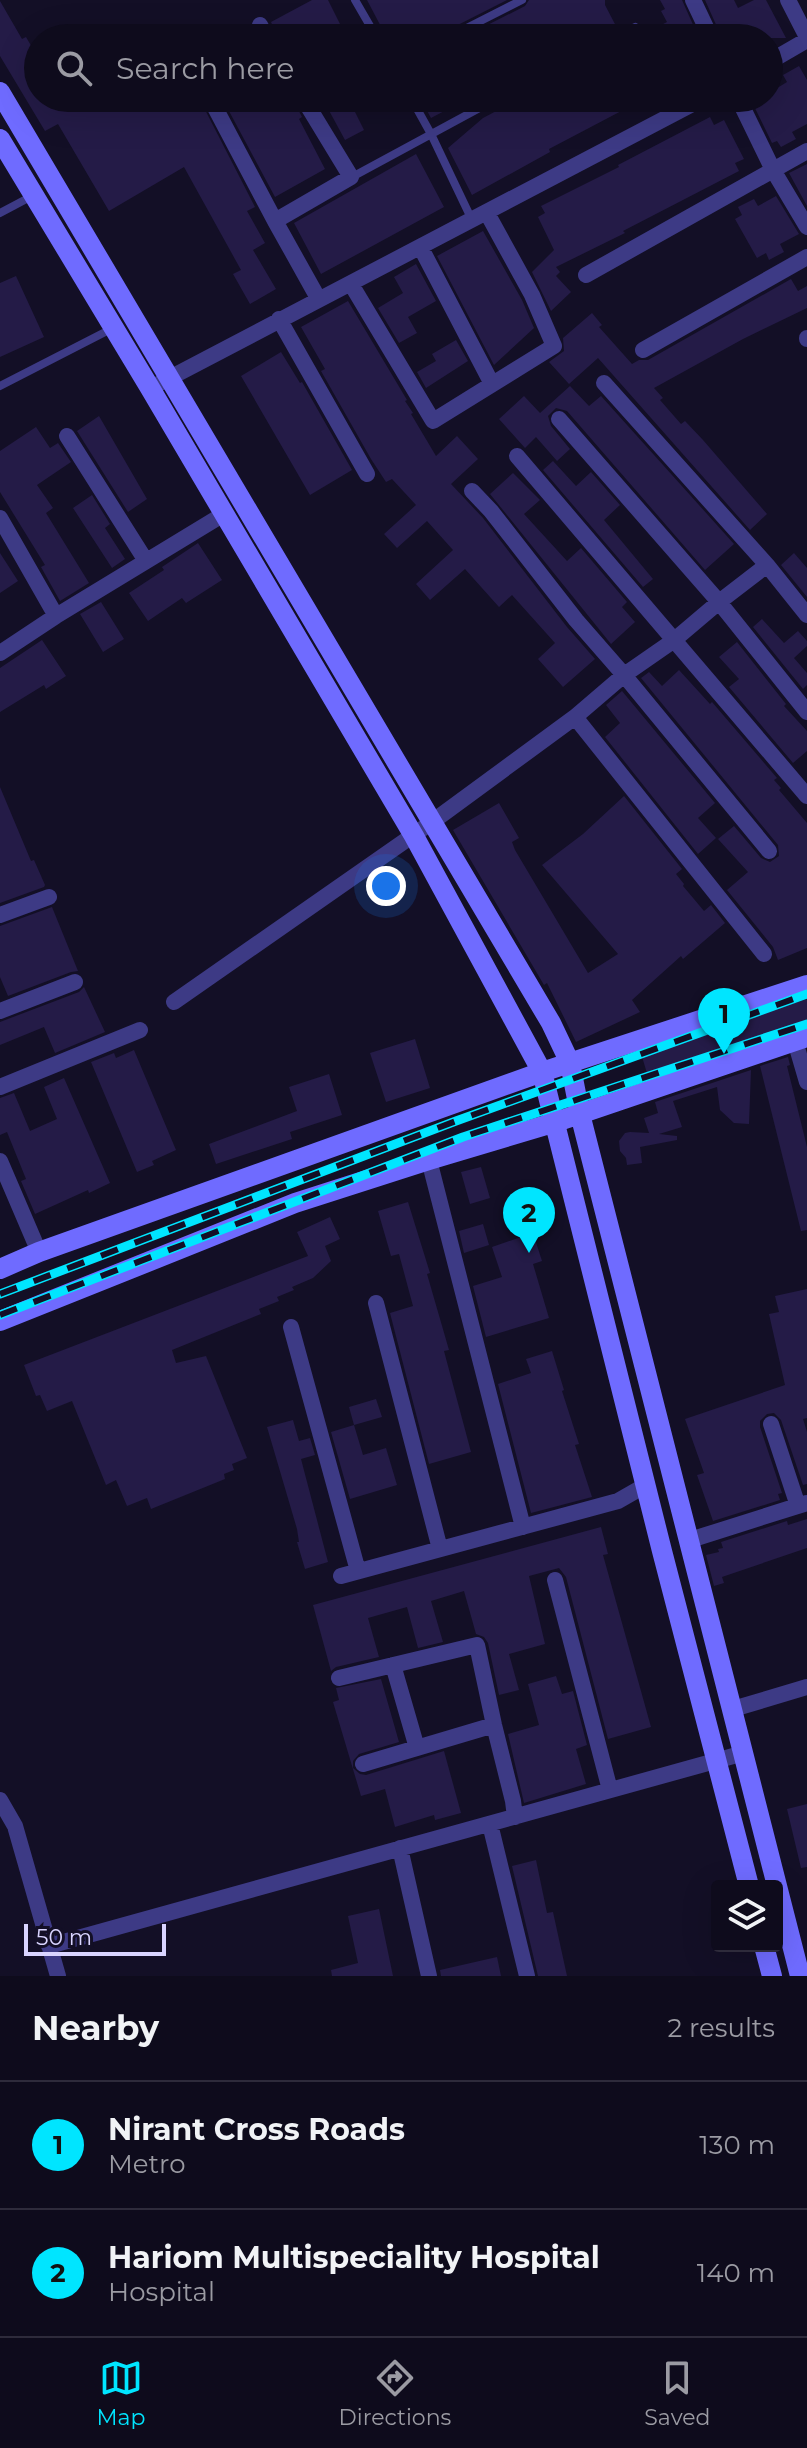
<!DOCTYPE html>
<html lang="en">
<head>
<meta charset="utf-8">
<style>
	body { margin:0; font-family:Montserrat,sans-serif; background:#1c1929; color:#f1f3f6 }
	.controls { position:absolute; right:24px; bottom:24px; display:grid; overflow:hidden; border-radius:8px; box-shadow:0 8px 32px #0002 }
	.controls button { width:72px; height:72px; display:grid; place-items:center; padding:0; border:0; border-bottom:2px solid #2e2b3b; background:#0e0b1c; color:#f1f3f6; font:40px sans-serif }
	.scale { position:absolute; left:24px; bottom:20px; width:142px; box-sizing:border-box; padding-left:8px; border:4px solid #d9d4ff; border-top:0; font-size:22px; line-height:28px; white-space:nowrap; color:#d9d4ff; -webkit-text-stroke:6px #130f26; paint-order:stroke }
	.you { position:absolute; left:386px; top:886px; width:28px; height:28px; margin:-20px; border:6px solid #fff; border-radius:50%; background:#1a73e8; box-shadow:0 0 0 12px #1a73e833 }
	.badge { display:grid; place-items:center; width:52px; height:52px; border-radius:50%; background:#00e5ff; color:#111; font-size:26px; font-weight:700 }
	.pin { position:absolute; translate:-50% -66px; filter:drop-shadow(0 2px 4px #0008) }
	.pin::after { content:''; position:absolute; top:42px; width:28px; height:24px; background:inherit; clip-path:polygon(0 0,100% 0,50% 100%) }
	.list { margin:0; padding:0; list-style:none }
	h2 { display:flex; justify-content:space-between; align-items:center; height:104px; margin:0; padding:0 32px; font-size:34px }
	h2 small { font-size:26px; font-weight:400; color:#9b9ba3 }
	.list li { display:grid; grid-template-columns:52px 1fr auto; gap:24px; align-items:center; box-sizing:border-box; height:128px; padding:0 32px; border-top:2px solid #2e2b3b }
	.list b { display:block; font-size:30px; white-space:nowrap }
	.list p { margin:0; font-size:26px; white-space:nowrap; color:#9b9ba3 }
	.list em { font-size:26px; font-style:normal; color:#9b9ba3 }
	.icon { flex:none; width:44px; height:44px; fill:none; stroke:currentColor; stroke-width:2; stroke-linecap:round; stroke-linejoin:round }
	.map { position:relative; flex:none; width:807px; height:1976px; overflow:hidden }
	.search { position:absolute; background:#0e0b1c; box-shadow:0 8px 32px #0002; left:24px; right:24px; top:24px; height:88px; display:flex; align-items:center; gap:20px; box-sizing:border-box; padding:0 28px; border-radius:44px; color:#9b9ba3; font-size:30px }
	.sheet { height:360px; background:#0e0b1c }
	nav { display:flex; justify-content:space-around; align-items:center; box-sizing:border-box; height:112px; border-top:2px solid #2e2b3b; background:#0e0b1c; font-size:22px; color:#9b9ba3 }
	nav a { display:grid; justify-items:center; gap:4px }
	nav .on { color:#00e5ff }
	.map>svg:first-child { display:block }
	.building { fill:#241b47 }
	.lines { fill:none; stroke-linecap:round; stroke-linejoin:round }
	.lane { stroke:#3d3a85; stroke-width:8 }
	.street { stroke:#3d3a85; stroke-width:16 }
	.secondary { stroke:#6f6bff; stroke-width:20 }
	.rail-casing { stroke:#00e5ff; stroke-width:9 }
	.rail { stroke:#130f26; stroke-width:6; stroke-dasharray:18; stroke-linecap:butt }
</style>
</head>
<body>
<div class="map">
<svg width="807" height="1976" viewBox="0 0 807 1976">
	<rect width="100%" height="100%" fill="#130f26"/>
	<!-- building -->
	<path class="building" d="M312,0H328L347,38H278L271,22Z
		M367,0H507L444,32L440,38H387Z
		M529,0H605V5L617,28L608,34L606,38H462L525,6Z
		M660,0H682L699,38H637L667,22L661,11L665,9Z
		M705,0H734L738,8L754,0H766L786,38H722Z
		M0,1L22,39L26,37L33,49L30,51L38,65V98H199L255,207L247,211L265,243L253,250L276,289L250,304L233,274L241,270L184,167L109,211L58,124L45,131L0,56Z
		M799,66L807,80V124L792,132L796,139L781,147L777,141L772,143L752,102L760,98H769V93L787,82L783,75Z
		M222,98H292L302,117L299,119L325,169L275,197Z
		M316,98H348L364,130L345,140L326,105L321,107Z
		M420,98H469L431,118Z
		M521,98H646L549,149L550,152L472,195L448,148L483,118Z
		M710,117L714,125L724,120L744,159L735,163L739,171L623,231L625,233L556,267L560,272L556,276L571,292L551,311L532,272L554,250L538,217L545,213L541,206L619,167L618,165Z
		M416,154L444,207L321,274L294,223Z
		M807,164V206L789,173Z
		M776,196L799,234L780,244L784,252L769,260L766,253L757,258L735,219L742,215L738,207L754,199L758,206Z
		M483,231L522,300L534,328L494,365L437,256Z
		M416,264L436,301L408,317L417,333L399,343L378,308L403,293L394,277Z
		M16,276L44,337L0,357V283Z
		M791,279L798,291L807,286V308L743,339L654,388L663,398L660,400L681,424L685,421L703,440L767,514L750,530L598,358L569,384L549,362L564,351L563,338L592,313L602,325L599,327L632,364L639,360H648Z
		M348,301L407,400L405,401L413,413L411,414L436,456L457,436L478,459L451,484L483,518L567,627L595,659L563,687L538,659L555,643L512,595L499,607L465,569L430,600L416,584L453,550L427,521L397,548L384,534L416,505L392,479L386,482L371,459L321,371L325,369L301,327Z
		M456,340L468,361L426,388L417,372L436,361L432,354Z
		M281,352L300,383L302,382L352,470L310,495L241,376Z
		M570,386L589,406L601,396L734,544L705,570L567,411L556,408L548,416L551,426L570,449L557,461L536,437L525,448L499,419L524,396L540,413Z
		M99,416L147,499L128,512L77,431Z
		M36,427L50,448L58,443L71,462L37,485L53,508L46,513L89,583L60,601L41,567L45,565L0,492V451Z
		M553,461L576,486L591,472L620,505L604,520L653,579L643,587L543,470Z
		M513,473L540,500L524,514L567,561L581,548L627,602L622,607L635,622L611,644L490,494Z
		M92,495L110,524L105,528L125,559L112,568L73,508Z
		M198,543L222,580L186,603L182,598L148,621L129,593L164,570L162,567Z
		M0,553L18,581L0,593Z
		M794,553L807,568V597L781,565Z
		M101,602L124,639L103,652L80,614Z
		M762,619L784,643L798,631L807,641V646L794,658L807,673V685L803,689L753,627Z
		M42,640L66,676L46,689L44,685L0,712V668Z
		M737,642L786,704L784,706L807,731V751L793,763L729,687L739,679L719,657Z
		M679,670L710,704L712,702L777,778L774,780L781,788L779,790L807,823V948L778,960L773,947L727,890L748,872L718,839L734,826L761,858L770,862L779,856L778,845L641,678L649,672L662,686Z
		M622,691L715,803L698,818L716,838L698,854L605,737L620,723L606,705Z
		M0,787L31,861L34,860L45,885L44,887L0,903Z
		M624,796L682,869L676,874L684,884L683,886L704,911L711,905L725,923L683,959L681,956L632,1000L640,1012L576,1042L547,983L544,985L453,830L499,803L519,838L512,842L515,850L588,973L618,954L542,865L583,834Z
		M52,907L78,971L71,972L8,996L0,977V926Z
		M84,987L105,1032L55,1053L44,1027L0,1045V1022L79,992Z
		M807,999V1024L754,1041L752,1037V1042L648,1077L641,1053Z
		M415,1039L430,1088L386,1102L370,1053Z
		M134,1050L176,1150L152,1161L154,1165L137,1172L91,1062L114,1053L116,1058Z
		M788,1057L790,1065L787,1066L807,1147V1230L801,1231L760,1066Z
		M751,1070L749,1124L734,1123L720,1110L717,1087L673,1101L682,1127L659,1134L677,1136V1140L640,1147L642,1163L627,1165L626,1158L620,1151L619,1141L625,1133L630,1132L649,1133L644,1118L658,1113L655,1102Z
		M329,1074L342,1115L290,1132L292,1139L216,1164L209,1144L297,1111L289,1087Z
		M64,1078L110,1183L89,1193L88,1190L35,1214L21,1181L26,1179L7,1132L0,1135V1098L14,1093L30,1131L57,1119L44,1087Z
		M481,1167L490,1198L470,1204L461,1172Z
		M408,1202L430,1273L427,1274L449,1350L444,1351L471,1452L429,1464L390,1313L413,1306L399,1254L391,1256L378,1211Z
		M330,1217L340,1239L325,1246L331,1261L313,1278L292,1287L294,1290L277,1297L279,1301L259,1309L261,1314L172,1350L176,1363L206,1356L247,1458L232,1464L234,1470L224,1474L225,1479L151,1509L147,1498L127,1506L116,1480L106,1485L72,1401L47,1411L40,1395L36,1396L24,1365L308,1256L297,1232Z
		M483,1224L489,1245L464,1253L459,1231Z
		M533,1233L542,1261L533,1264L549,1318L486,1337L473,1286L502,1277L492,1247Z
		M807,1289V1418L803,1419L807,1432V1484L803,1485L781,1420L774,1413L767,1414L760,1421V1427L782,1493L778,1494L780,1500L713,1521L697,1475L704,1473L685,1419L785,1385L769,1314L779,1312L775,1296Z
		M552,1351L564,1390L562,1391L579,1444L575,1445L592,1497L531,1513L498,1384L531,1373L526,1359Z
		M376,1399L382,1417L354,1425L349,1407Z
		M293,1420L299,1441L310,1438L315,1455L301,1459L328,1562L305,1569L297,1542H299L297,1529L267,1427Z
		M354,1425L363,1455L386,1448L397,1485L350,1499L331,1432Z
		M807,1519V1548L722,1577L724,1583L714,1586L706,1555L719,1552L718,1549L723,1548L721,1542L787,1521L788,1525Z
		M601,1527L608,1554L603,1555L651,1727L608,1739L566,1577L559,1568L529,1576L545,1644L509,1654L519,1690L499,1695L488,1643L484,1637L476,1634L464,1591L431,1601L443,1642L418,1648L407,1607L368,1618L379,1657L336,1667L331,1671L313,1605Z
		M556,1676L562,1694L573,1691L587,1745L576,1749L586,1784L524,1803L508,1734L539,1725L528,1684Z
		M381,1679L399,1742L359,1754L353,1761V1768L360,1774L366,1775L444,1751L461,1813L435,1820L434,1815L395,1827L385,1789L361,1796L333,1702L339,1700L336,1688Z
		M807,1804V1867L801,1868L787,1809Z
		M536,1860L547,1913L553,1912L567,1976H538L512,1866Z
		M379,1909L393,1976H332L331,1970L358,1963L348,1916Z
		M497,1957L501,1976H441L440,1970Z"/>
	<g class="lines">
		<!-- lane -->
		<path class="lane" d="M355,0L377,38
			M447,38L522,0
			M613,38L635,27
			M411,98L431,134L472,220
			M352,177L498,98
			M0,213L34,195
			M0,386L113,328"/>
		<!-- street -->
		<path class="street" d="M693,0L711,38
			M788,0L807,37
			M260,25L267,38
			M769,62L807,40
			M210,98L275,221L318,298
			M738,98L773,170L807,227
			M275,221L351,177L303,98
			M421,248L492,384
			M586,275L807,151
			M351,284L433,421L554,346L532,295L487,213
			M279,319L367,474
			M807,339V338
			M643,350L807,257
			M160,383L704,98
			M559,419L719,602L767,565L604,383
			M67,436L146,561
			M517,456L807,796
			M472,491L491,511L576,620L624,675L769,851
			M0,518L56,616
			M767,565L807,615
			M0,653L56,616L224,514
			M575,717L764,954
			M0,915L49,897
			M174,1002L432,822L575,717L624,675L673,641L719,602L807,712
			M0,1011L75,982
			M795,1041L807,1082
			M0,1087L140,1030
			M429,1160L523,1527
			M0,1161L39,1252
			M376,1303L440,1549
			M291,1327L358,1571
			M771,1424L798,1506
			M690,1540L807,1503
			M341,1576L618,1501L646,1485
			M555,1580L610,1790
			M393,1665L417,1748
			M339,1678L477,1645L494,1725L513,1801L515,1817
			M733,1709L807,1687
			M363,1764L494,1725
			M0,1800L15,1826L58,1976
			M490,1824L527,1976
			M400,1848L429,1976
			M49,1946L744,1753"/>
		<!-- secondary -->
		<path class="secondary" d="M0,92L551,1023L570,1063L580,1114L800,1976
			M0,139L150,388L414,836L542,1072L662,1551L749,1886
			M0,1269L39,1252L542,1072L807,985
			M0,1321L295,1203L429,1160L553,1123L807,1037
			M764,1946L772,1976"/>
		<defs>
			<path id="rail" d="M0,1294L456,1121L807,994
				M0,1315L463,1137L807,1024"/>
		</defs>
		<!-- rail casing -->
		<use href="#rail" class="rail-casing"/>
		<!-- rail -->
		<use href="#rail" class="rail"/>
	</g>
</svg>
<div class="controls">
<button><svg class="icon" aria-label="layers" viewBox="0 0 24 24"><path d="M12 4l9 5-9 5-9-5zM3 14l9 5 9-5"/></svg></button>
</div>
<div class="scale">50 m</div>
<div class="you"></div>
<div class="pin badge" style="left:724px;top:1054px">1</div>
<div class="pin badge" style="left:529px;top:1253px">2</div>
<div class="search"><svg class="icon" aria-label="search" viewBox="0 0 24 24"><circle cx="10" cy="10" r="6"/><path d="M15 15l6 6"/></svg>Search here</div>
</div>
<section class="sheet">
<h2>Nearby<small>2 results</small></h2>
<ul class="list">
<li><span class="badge">1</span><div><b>Nirant Cross Roads</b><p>Metro</p></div><em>130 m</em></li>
<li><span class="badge">2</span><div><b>Hariom Multispeciality Hospital</b><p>Hospital</p></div><em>140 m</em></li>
</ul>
</section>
<nav>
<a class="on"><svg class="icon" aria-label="map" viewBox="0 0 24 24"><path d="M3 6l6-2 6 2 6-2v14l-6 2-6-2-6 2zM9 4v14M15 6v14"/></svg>Map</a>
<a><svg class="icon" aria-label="directions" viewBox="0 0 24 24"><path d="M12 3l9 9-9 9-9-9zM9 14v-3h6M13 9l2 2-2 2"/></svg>Directions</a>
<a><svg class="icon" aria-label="saved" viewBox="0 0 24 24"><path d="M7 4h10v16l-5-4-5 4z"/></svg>Saved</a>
</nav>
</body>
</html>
